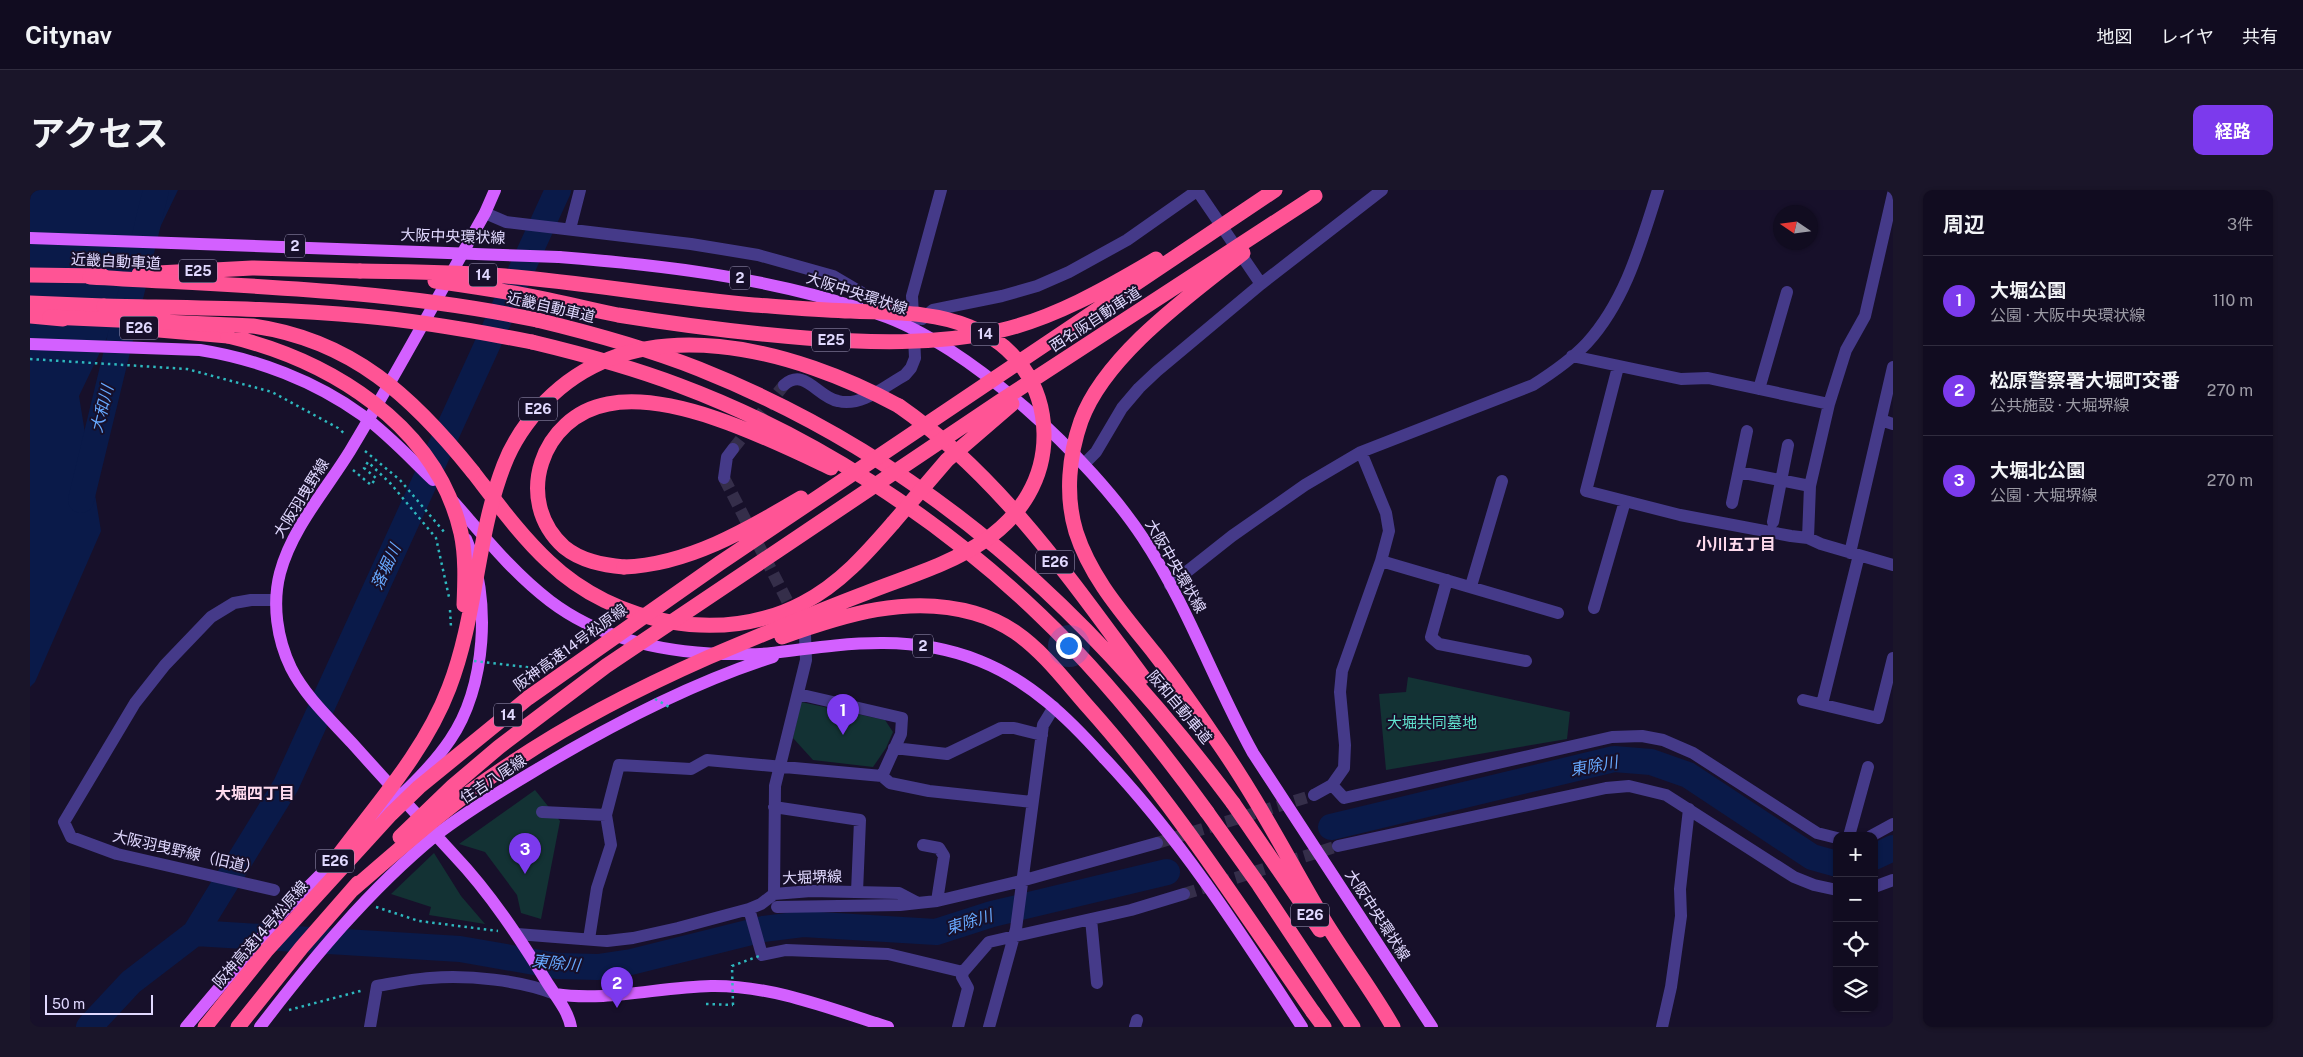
<!DOCTYPE html>
<html lang="ja">
<head>
<meta charset="utf-8">
<style>
	body { margin:0; font-family:"Public Sans","Noto Sans JP",sans-serif; background:#1a1529; color:#f1f3f6 }
	.controls { position:absolute; right:15px; bottom:15px; display:grid; overflow:hidden; border-radius:10px; box-shadow:0 1px 4px #0004 }
	.controls button { width:45px; height:45px; display:grid; place-items:center; padding:0; border:0; border-bottom:1px solid #302c3e; background:#110c20; color:#f1f3f6; font:25px sans-serif }
	.compass { position:absolute; left:1743px; top:15px; width:45px; height:45px; border-radius:50%; background:#110c20; box-shadow:0 1px 4px #0004; rotate:283deg }
	.scale { position:absolute; left:15px; bottom:12px; width:108px; box-sizing:border-box; padding-left:5px; border:2px solid #e1d9ff; border-top:0; font-size:14px; line-height:18px; white-space:nowrap; color:#e1d9ff; -webkit-text-stroke:4px #17102a; paint-order:stroke }
	.you { position:absolute; left:1038px; top:455px; width:18px; height:18px; margin:-12px; border:4px solid #fff; border-radius:50%; background:#1a73e8; box-shadow:0 0 0 8px #1a73e833 }
	.badge { display:grid; place-items:center; width:32px; height:32px; border-radius:50%; background:#7c3aed; color:#fff; font-size:16px; font-weight:700 }
	.pin { position:absolute; translate:-50% -41px; filter:drop-shadow(0 1px 2px #0008) }
	.pin::after { content:''; position:absolute; top:26px; width:18px; height:15px; background:inherit; clip-path:polygon(0 0,100% 0,50% 100%) }
	.list { margin:0; padding:0; list-style:none }
	h2 { display:flex; justify-content:space-between; align-items:center; height:65px; margin:0; padding:0 20px; font-size:21px }
	h2 small { font-size:16px; font-weight:400; color:#9c9ba5 }
	.list li { display:grid; grid-template-columns:32px 1fr auto; gap:15px; align-items:center; box-sizing:border-box; height:90px; padding:0 20px; border-top:1px solid #302c3e }
	.list b { display:block; font-size:19px; white-space:nowrap }
	.list p { margin:0; font-size:16px; white-space:nowrap; color:#9c9ba5 }
	.list em { font-size:16px; font-style:normal; color:#9c9ba5 }
	.icon { flex:none; width:28px; height:28px; fill:none; stroke:currentColor; stroke-width:2; stroke-linecap:round; stroke-linejoin:round }
	.map { position:relative; flex:none; width:1863px; height:837px; overflow:hidden; border-radius:10px }
	header { display:flex; align-items:center; gap:30px; box-sizing:border-box; height:70px; padding:0 25px; background:#110c20; border-bottom:1px solid #302c3e }
	header strong { font-size:24px }
	nav { display:flex; gap:28px; margin-inline-start:auto; font-size:18px }
	.intro { display:flex; align-items:center; justify-content:space-between; box-sizing:border-box; height:120px; padding:0 30px }
	h1 { margin:0; font-size:35px }
	.button { padding:12px 22px; border-radius:10px; background:#7c3aed; color:#fff; font-size:18px; font-weight:700 }
	main { display:flex; gap:30px; padding:0 30px }
	aside { flex:1; background:#110c20; border-radius:10px; box-shadow:0 1px 4px #0004 }
	.map>svg:first-child { display:block }
	.green { fill:#133234 }
	.water { fill:#0a1a49 }
	.lines { fill:none; stroke-linecap:round; stroke-linejoin:round }
	.river { stroke:#0a1a49; stroke-width:26 }
	.minor-tunnel { stroke:#352e4a; stroke-width:12; stroke-dasharray:12 6; stroke-linecap:butt }
	.path { stroke:#2eb8be; stroke-width:2.5; stroke-dasharray:2.5 4; stroke-linecap:butt }
	.minor { stroke:#453a89; stroke-width:12 }
	.major { stroke:#d360ff; stroke-width:12 }
	.highway { stroke:#ff5495; stroke-width:15 }
	.path-bridge { stroke:#2eb8be; stroke-width:2.5; stroke-dasharray:2.5 4; stroke-linecap:butt }
	.major-bridge { stroke:#d360ff; stroke-width:12 }
	.highway-bridge { stroke:#ff5495; stroke-width:15 }
	.labels { text-anchor:middle; dominant-baseline:central; stroke-width:4; stroke-linejoin:round; paint-order:stroke }
	.shield { fill:#17102a; stroke:#a49dbf; stroke-width:1 }
	.shield-label { font-size:14px; font-weight:bold; fill:#e1d9ff }
	.street-label { font-size:15px; fill:#e1d9ff; stroke:#17102a }
	.park-label { font-size:15px; fill:#61e3cf; stroke:#17102a }
	.water-label { font-size:16px; font-style:italic; fill:#67a9ff; stroke:#17102a }
	.neighbourhood-label { font-size:16px; font-weight:bold; fill:#ffdbee; stroke:#17102a }
</style>
</head>
<body>
<header>
<strong>Citynav</strong>
<nav><a>地図</a><a>レイヤ</a><a>共有</a></nav>
</header>
<div class="intro"><h1>アクセス</h1><a class="button">経路</a></div>
<main>
<div class="map">
<svg width="1863" height="837" viewBox="0 0 1863 837">
	<rect width="100%" height="100%" fill="#17102a"/>
	<!-- green -->
	<path class="green" d="M1378,487L1540,522L1537,549L1356,580L1349,504L1376,502Z
		M771,512L855,530L863,542L856,558L843,577L783,570L763,548Z
		M505,600L530,631L511,729L491,723L487,705L455,662L429,654Z
		M404,663L431,706L455,734L399,725L401,717L361,704Z"/>
	<!-- water -->
	<path class="water" d="M0,0H148L49,206L71,341L5,492L0,497Z"/>
	<g class="lines">
		<!-- river -->
		<path class="river" d="M51,310L126,0
			M1301,637L1584,569L1621,572L1658,585L1782,667L1807,674
			M1844,667L1863,658
			M165,743L430,759L527,776L568,777L601,772L733,739L773,734L906,742L962,724L1137,682
			M59,837L101,792L165,743L256,595L528,0"/>
		<!-- minor-tunnel -->
		<path class="minor-tunnel" d="M703,259L754,195
			M694,288L765,426
			M1127,653L1284,605
			M1154,704L1308,656"/>
		<!-- path -->
		<path class="path" d="M0,169L157,179L242,202L308,238L316,245
			M335,261L370,290L415,343
			M323,280L341,295L346,288L334,278L338,272L361,294L406,348L419,407
			M420,420L421,437
			M346,717L389,731L468,741
			M676,814L703,815
			M259,820L334,800"/>
		<!-- minor -->
		<path class="minor" d="M1167,0L1231,94
			M455,23L476,32L661,54L728,65L803,86L837,106L864,124
			M540,39L550,0
			M892,129L903,120L972,106L1007,96L1039,82L1097,50L1168,0
			M1542,166L1651,189L1678,188L1799,214
			M1588,177L1556,301L1650,325L1761,346L1778,348L1791,354L1863,375
			M754,195C775,177 787,207 808,211C832,217 855,196 875,185L881,178L885,168L882,106L911,0
			M1729,199L1757,102
			M1851,230L1863,234
			M1054,274L1066,262L1092,218L1109,198L1127,181L1231,94L1352,0
			M1709,282L1780,296
			M694,288L697,267L703,259
			M1702,313L1717,241
			M1743,332L1758,255
			M1778,348L1780,296L1799,214L1816,160L1835,126L1863,4
			M1820,363L1863,177
			M1351,371L1528,423
			M1417,390L1401,447L1409,454L1496,471
			M1140,395L1202,346L1275,295L1331,262L1503,195C1522,183 1542,169 1557,153C1596,110 1611,53 1628,0
			M1441,396L1472,291
			M1564,418L1595,311
			M768,504L872,528L871,544L852,586
			M1773,510L1848,528L1863,468
			M1792,514L1829,365
			M864,558L917,564L971,538H984L1012,545
			M1302,595L1314,608L1582,547L1612,546L1633,550L1663,563L1787,643L1807,648
			M1284,605L1302,595L1314,578L1315,555L1310,502L1312,481L1351,371L1359,341L1356,323L1331,262
			M744,617L830,630L827,702
			M512,622L576,625
			M1819,646L1838,577
			M1841,646L1863,634
			M893,655L909,658L914,666L907,711
			M1308,656L1576,598L1599,596L1636,605L1764,687L1784,695L1807,700
			M1844,697L1863,690
			M244,700L87,664L41,647L34,632L105,513L135,475L181,427L204,413L221,410H246
			M744,704L745,596L776,470L775,445
			M747,717L870,715L888,713
			M719,719L732,765L756,760L858,764L933,782
			M1061,729L1067,793
			M487,744L577,751L603,748L648,738L719,719L731,714L744,704L781,701L869,703L888,713L907,711L991,691L1127,653
			M559,749L567,698L581,655L576,625L589,575L661,579L677,570L852,586L860,593L899,601L1002,612
			M340,837L347,796C365,793 383,789 400,788C438,785 491,790 525,804
			M928,837L938,798L932,787L933,782L959,752L1101,720L1154,704
			M959,837L986,739L1013,535L1024,517
			M1105,837L1107,830
			M1632,837L1641,797L1651,726L1650,699L1659,619"/>
		<!-- major -->
		<path class="major" d="M465,0L455,23C410,103 367,183 320,261C296,300 262,338 250,383C242,414 247,449 261,478C275,506 301,530 322,553C356,591 390,628 424,665C461,704 490,749 518,794C527,808 538,821 541,837
			M529,67C631,75 732,87 829,118
			M848,124C939,154 1061,269 1113,348C1158,416 1184,493 1223,563L1402,837
			M422,310C453,345 483,383 520,411C570,449 631,462 693,464C709,464 726,465 742,463C814,454 880,443 950,471C1000,491 1038,528 1073,567C1151,649 1211,743 1272,837
			M334,641C363,612 397,584 420,550C456,498 462,407 436,349
			M525,804C576,812 629,797 681,796C742,795 801,819 858,837
			M156,837L254,721L307,668
			M230,837C282,769 339,700 406,645C436,622 469,602 501,583C577,537 658,494 743,467"/>
		<!-- highway -->
		<path class="highway" d="M109,84L222,78L330,81
			M0,85L73,86
			M0,113L74,116
			M0,126L33,129
			M507,130C561,143 616,158 669,179C895,269 1060,421 1203,613
			M106,138L198,146
			M502,152C552,164 601,177 648,195C782,245 908,327 1010,425C1073,485 1127,553 1177,622
			M869,216C970,286 1041,390 1113,487
			M443,282C467,313 491,346 519,372C584,434 692,456 773,413C810,394 837,363 863,333
			M594,377C573,375 551,371 534,357C482,310 512,226 578,214C644,201 742,250 801,278
			M1283,822L1294,837"/>
		<!-- path-bridge -->
		<path class="path-bridge" d="M444,471L513,479
			M625,509L641,518
			M703,815L702,776L732,765"/>
		<!-- major-bridge -->
		<path class="major-bridge" d="M0,48L529,67
			M0,154L170,160C227,169 285,191 332,225C358,244 380,268 403,290"/>
		<!-- highway-bridge -->
		<path class="highway-bridge" d="M1213,63C1160,105 1075,165 1051,231C1039,265 1035,306 1046,342C1061,389 1095,426 1125,464C1146,491 1166,520 1185,548C1226,606 1258,669 1294,730C1316,766 1342,800 1363,837
			M60,87C210,96 360,99 507,130
			M405,91C440,96 475,101 510,108C536,113 562,120 588,125C650,135 713,143 776,148C839,153 905,155 968,141C1023,129 1077,98 1126,69
			M74,116C160,118 247,118 333,126C390,131 446,141 502,152
			M20,127L223,136C322,150 383,207 443,282
			M198,146C299,170 406,234 431,343C436,366 435,391 434,415
			M863,333L917,270L982,214
			M594,377C657,375 717,340 771,308
			M752,447C813,425 879,404 944,423C958,427 973,434 985,442C1014,462 1036,492 1059,518C1143,612 1211,719 1283,822
			M1203,613L1290,740
			M1177,622L1229,695L1323,837
			M370,647L423,596L469,557L576,476L969,212L1285,6
			M302,674C343,618 394,564 419,498C447,426 446,347 474,275C483,251 498,230 516,211C610,115 766,160 869,216
			M322,700C373,656 423,611 480,574C542,532 611,497 679,467C731,445 783,423 836,403C876,387 919,375 954,351C991,326 1015,288 1014,243C1013,195 985,154 940,137C902,121 861,123 821,121C788,120 756,117 724,115C641,108 558,93 475,86C427,82 378,82 330,81
			M175,837L236,761L361,624L389,597L498,508L690,373L1245,0
			M208,837L272,757L328,693"/>
	</g>
	<g class="labels">
		<!-- shield labels -->
		<g class="shield">
			<rect x="255" y="44.5" width="20" height="23" rx="4"/>
			<rect x="149" y="69.5" width="38" height="23" rx="4"/>
			<rect x="439" y="73.5" width="28" height="23" rx="4"/>
			<rect x="700" y="76.5" width="20" height="23" rx="4"/>
			<rect x="90" y="126.5" width="38" height="23" rx="4"/>
			<rect x="941" y="132.5" width="28" height="23" rx="4"/>
			<rect x="782" y="138.5" width="38" height="23" rx="4"/>
			<rect x="489" y="207.5" width="38" height="23" rx="4"/>
			<rect x="1006" y="360.5" width="38" height="23" rx="4"/>
			<rect x="883" y="444.5" width="20" height="23" rx="4"/>
			<rect x="464" y="513.5" width="28" height="23" rx="4"/>
			<rect x="286" y="659.5" width="38" height="23" rx="4"/>
			<rect x="1261" y="713.5" width="38" height="23" rx="4"/>
		</g>
		<g class="shield-label">
			<text x="265" y="56">2</text>
			<text x="168" y="81">E25</text>
			<text x="453" y="85">14</text>
			<text x="710" y="88">2</text>
			<text x="109" y="138">E26</text>
			<text x="955" y="144">14</text>
			<text x="801" y="150">E25</text>
			<text x="508" y="219">E26</text>
			<text x="1025" y="372">E26</text>
			<text x="893" y="456">2</text>
			<text x="478" y="525">14</text>
			<text x="305" y="671">E26</text>
			<text x="1280" y="725">E26</text>
		</g>
		<!-- street labels -->
		<g class="street-label">
			<text transform="translate(423 46) rotate(2)">大阪中央環状線</text>
			<text transform="translate(86 71) rotate(3)">近畿自動車道</text>
			<text transform="translate(827 103) rotate(18)">大阪中央環状線</text>
			<text transform="translate(521 117) rotate(13)">近畿自動車道</text>
			<text transform="translate(1065 129) rotate(-33)">西名阪自動車道</text>
			<text transform="translate(271 308) rotate(-58)">大阪羽曳野線</text>
			<text transform="translate(1146 376) rotate(60)">大阪中央環状線</text>
			<text transform="translate(540 457) rotate(-36)">阪神高速14号松原線</text>
			<text transform="translate(1150 517) rotate(50)">阪和自動車道</text>
			<text transform="translate(463 589) rotate(-33)">住吉八尾線</text>
			<text transform="translate(156 662) rotate(13)">大阪羽曳野線（旧道）</text>
			<text transform="translate(782 687) rotate(-2)">大堀堺線</text>
			<text transform="translate(1348 725) rotate(57)">大阪中央環状線</text>
			<text transform="translate(230 744) rotate(-49)">阪神高速14号松原線</text>
		</g>
		<!-- park labels -->
		<g class="park-label">
			<text x="1402" y="532">大堀共同墓地</text>
		</g>
		<!-- water labels -->
		<g class="water-label">
			<text transform="translate(72 219) rotate(-76)">大和川</text>
			<text transform="translate(356 377) rotate(-65)">落堀川</text>
			<text transform="translate(1564 576) rotate(-10)">東除川</text>
			<text transform="translate(939 732) rotate(-17)">東除川</text>
			<text transform="translate(526 773) rotate(6)">東除川</text>
		</g>
		<!-- neighbourhood labels -->
		<g class="neighbourhood-label">
			<text x="1706" y="354">小川五丁目</text>
			<text x="225" y="603">大堀四丁目</text>
		</g>
	</g>
</svg>
<div class="controls">
<button>+</button>
<button>−</button>
<button><svg class="icon" aria-label="locate" viewBox="0 0 24 24"><circle cx="12" cy="12" r="6"/><path d="M12 2v4M12 18v4M2 12h4M18 12h4"/></svg></button>
<button><svg class="icon" aria-label="layers" viewBox="0 0 24 24"><path d="M12 4l9 5-9 5-9-5zM3 14l9 5 9-5"/></svg></button>
</div>
<svg class="compass" viewBox="-18 -18 36 36"><path d="M0-13l5 13h-10z" fill="#e53935"/><path d="M0 13l5-13h-10z" fill="#9c9ba5"/></svg>
<div class="scale">50 m</div>
<div class="you"></div>
<div class="pin badge" style="left:813px;top:545px">1</div>
<div class="pin badge" style="left:587px;top:818px">2</div>
<div class="pin badge" style="left:495px;top:684px">3</div>
</div>
<aside>
<h2>周辺<small>3件</small></h2>
<ul class="list">
<li><span class="badge">1</span><div><b>大堀公園</b><p>公園 · 大阪中央環状線</p></div><em>110 m</em></li>
<li><span class="badge">2</span><div><b>松原警察署大堀町交番</b><p>公共施設 · 大堀堺線</p></div><em>270 m</em></li>
<li><span class="badge">3</span><div><b>大堀北公園</b><p>公園 · 大堀堺線</p></div><em>270 m</em></li>
</ul>
</aside>
</main>
</body>
</html>
